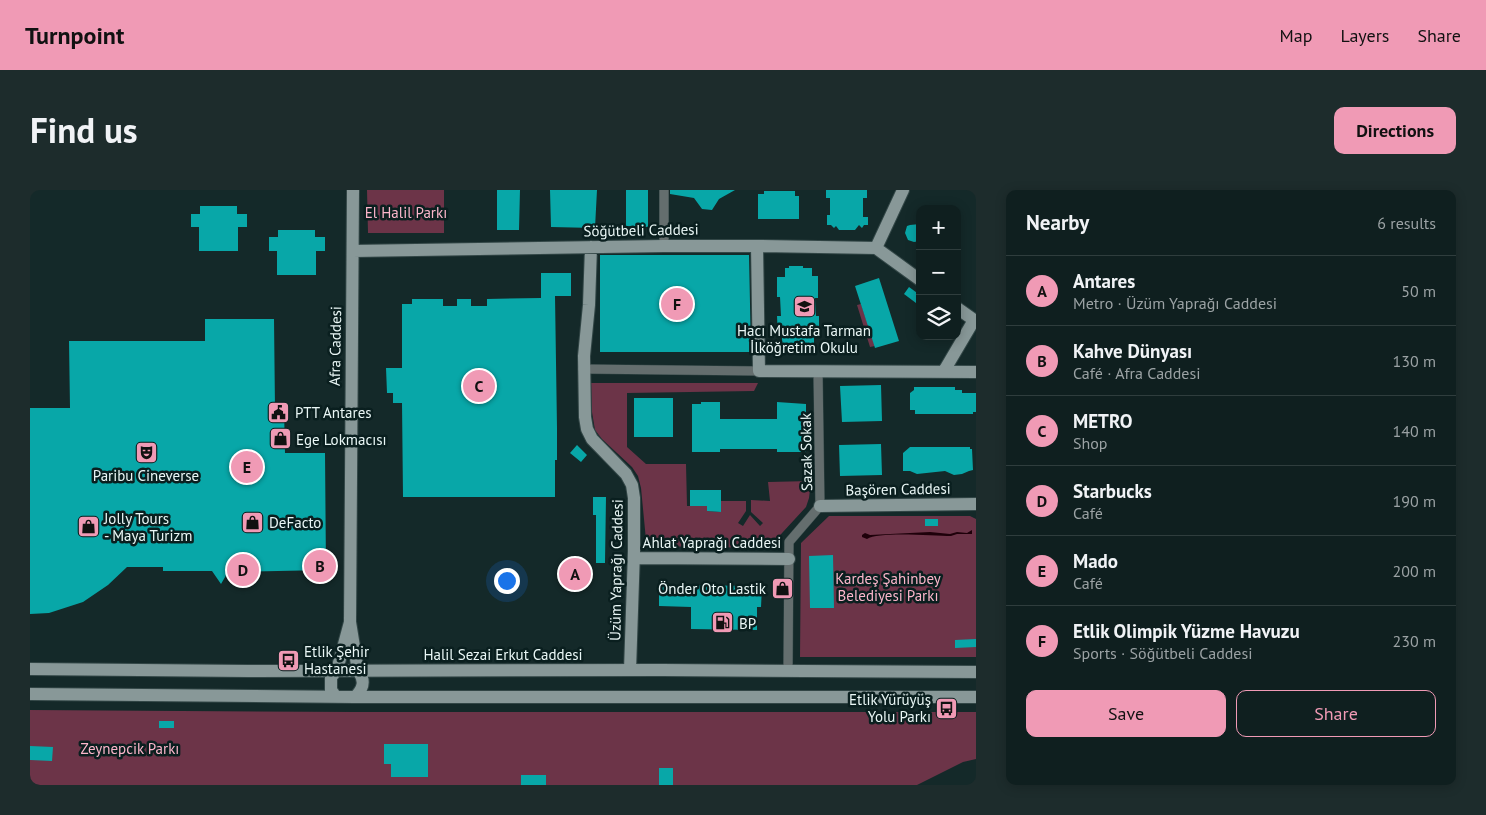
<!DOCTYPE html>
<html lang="en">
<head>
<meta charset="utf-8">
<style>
	body { margin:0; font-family:"PT Sans",sans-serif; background:#1d2c2c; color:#f1f3f6 }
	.controls { position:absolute; right:15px; top:15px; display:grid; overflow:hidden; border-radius:10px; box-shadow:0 2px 12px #0003 }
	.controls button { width:45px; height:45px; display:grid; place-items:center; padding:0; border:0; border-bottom:1px solid #2f3d3d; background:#0f1f1f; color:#f1f3f6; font:25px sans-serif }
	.you { position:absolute; left:476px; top:390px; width:18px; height:18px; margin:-12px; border:4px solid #fff; border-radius:50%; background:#1a73e8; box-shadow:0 0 0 8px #1a73e833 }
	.badge { display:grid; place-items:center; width:32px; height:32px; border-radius:50%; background:#f09ab5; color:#111; font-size:16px; font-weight:700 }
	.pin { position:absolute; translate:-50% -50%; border:2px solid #fff; box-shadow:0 1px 5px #0006 }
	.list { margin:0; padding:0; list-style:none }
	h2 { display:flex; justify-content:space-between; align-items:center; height:65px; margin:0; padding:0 20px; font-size:21px }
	h2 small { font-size:16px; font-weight:400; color:#9ba2a4 }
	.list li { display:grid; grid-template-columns:32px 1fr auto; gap:15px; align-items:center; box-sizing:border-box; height:70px; padding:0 20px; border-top:1px solid #2f3d3d }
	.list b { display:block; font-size:19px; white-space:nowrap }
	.list p { margin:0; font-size:16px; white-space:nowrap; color:#9ba2a4 }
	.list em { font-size:16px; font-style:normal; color:#9ba2a4 }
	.actions { display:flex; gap:10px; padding:15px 20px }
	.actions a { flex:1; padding:11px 0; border:1px solid #f09ab5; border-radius:10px; text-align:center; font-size:18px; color:#f09ab5 }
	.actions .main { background:#f09ab5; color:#111 }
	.icon { flex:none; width:28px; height:28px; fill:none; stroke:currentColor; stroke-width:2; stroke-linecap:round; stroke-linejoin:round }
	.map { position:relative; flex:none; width:946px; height:595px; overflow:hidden; border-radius:10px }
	header { display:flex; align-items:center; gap:30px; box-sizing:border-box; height:70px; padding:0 25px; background:#f09ab5; color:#111 }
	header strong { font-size:24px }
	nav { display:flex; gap:28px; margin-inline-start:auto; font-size:18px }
	.intro { display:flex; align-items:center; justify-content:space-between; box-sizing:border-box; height:120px; padding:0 30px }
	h1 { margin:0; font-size:35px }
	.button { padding:12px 22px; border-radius:10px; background:#f09ab5; color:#111; font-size:18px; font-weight:700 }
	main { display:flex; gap:30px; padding:0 30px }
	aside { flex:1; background:#0f1f1f; border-radius:10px; box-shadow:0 2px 12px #0003 }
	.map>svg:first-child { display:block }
	.green { fill:#6c3448 }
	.water { fill:#1e000a }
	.building { fill:#08a7a8 }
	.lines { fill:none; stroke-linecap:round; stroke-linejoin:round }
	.street-casing { stroke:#324646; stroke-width:10 }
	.secondary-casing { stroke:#324646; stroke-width:14 }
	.street { stroke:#646e6e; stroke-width:9 }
	.secondary { stroke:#889898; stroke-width:12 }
	.labels { text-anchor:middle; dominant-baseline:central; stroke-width:5; stroke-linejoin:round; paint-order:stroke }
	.park-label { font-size:15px; fill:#fcb6cb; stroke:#0a1f1f }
	.street-label { font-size:15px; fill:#eaf7f6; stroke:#0a1f1f }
	.poi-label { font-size:15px; fill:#eaf7f6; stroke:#0a1f1f; text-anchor:start }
</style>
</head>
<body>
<header>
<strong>Turnpoint</strong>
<nav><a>Map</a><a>Layers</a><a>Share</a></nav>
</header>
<div class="intro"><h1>Find us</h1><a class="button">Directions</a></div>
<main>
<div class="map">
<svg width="946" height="595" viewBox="0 0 946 595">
	<rect width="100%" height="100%" fill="#142929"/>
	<!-- green -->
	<path class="green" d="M337,0H414V43H338Z
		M831,114L845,156L840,157L827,115Z
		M561,193H728L724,201L597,203V257L616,274H656L657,316H677V321L691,322V311H716V321L708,333L713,336L720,325L730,336L733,333L721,322V310L740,311L738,292L781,291L779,308L776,317L741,355L735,358L620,356L616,350L611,298L608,286L602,277L572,249L565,240L562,222Z
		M799,326H940L946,329V467H770L771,353Z
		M0,520L325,522H946V569L933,572L887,595H0Z"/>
	<!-- water -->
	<path class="water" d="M942,340V344H927L921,346C904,346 849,341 837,349L832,347V345L835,343L840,345L900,342L920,344L927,342L937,343Z"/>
	<!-- building -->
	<path class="building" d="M467,0H490L489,40H467Z
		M520,0H567L565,38L521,37Z
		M596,0H618V37L596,36Z
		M640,0H705L689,9L682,20L672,19L664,8L640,4Z
		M796,0H837V8H833V27H838V35H834L832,38L829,35L825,40H809L806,36L804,38L801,35H797V25H800V8H796Z
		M734,1H765V6H769V29H728V4H734Z
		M170,16H207V24H217V37H208V61H169V37H161V24H170Z
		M890,34V51L884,52L878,50L875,43L877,36L880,35Z
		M248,40H285V47H295V61H286V85H247V61H239V47H248Z
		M570,65H719L721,162H570Z
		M759,76H773V78H782V86H788V108H785L786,126H789V146L784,147V156L776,157V158L752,157V148H748L747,126H751L750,107H747V87H755V78H759Z
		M511,83H541V106H525L527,238V270H525V307H373L372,213H363V203H357L356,178H372V114H382V109H413V116H427V109H441V116H457V109L511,108Z
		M849,88L869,151L845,158L825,96Z
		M879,97L890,105V116L874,104Z
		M175,129H244L245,219H254L255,263H295L296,380L198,382L191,394L182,381H133V377H97L78,395L53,412L19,423L0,424V218H40L39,151H175Z
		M851,195L852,231L812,232L810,196Z
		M884,197H925V200H932V203H946V222H943V224H885V220H880V203L884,200Z
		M604,208H643V247H604Z
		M671,212H690V229H747V212L776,214V262H747V259H690V262H662V214H671Z
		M851,254L852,285L810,286L809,255Z
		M547,255L557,265L551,272L540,263Z
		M880,257H940V259H942L943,280L939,281L932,284L924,285L915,281L887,284L880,281H873V263Z
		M660,300H691V322L677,321V316H660Z
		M563,307H576L575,373H566V325H563Z
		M895,329H908V336H895Z
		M803,365L804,418H780L779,366Z
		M747,389H752V407H748Z
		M629,395L732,396L731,417H727V440L661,439V417L629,416Z
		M946,449V457L925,458V450Z
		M129,531H144V538H129Z
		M354,554H398V587H361V574H354Z
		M0,556L23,557L22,571L0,570Z
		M629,578H643V595H629Z
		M491,585H516V595H491Z"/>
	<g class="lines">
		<defs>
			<path id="street" d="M634,0V56
				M553,179L729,181
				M758,481L759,352L790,316L788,181"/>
			<path id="secondary" d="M323,0L320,432L328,481C336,491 333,499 325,507
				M727,56L729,181L946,182
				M561,57L559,115L554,166L555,227L557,239L562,249L596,284L602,295L604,308V361L600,480
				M846,58L873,0
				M323,61L634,56H727L846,58L890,90
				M914,181L944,130L927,118
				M790,316L946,314
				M604,368L759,369
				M0,479L218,481L632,480L946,482
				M0,504L325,507H946
				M306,507L301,500V487L307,480L320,432"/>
		</defs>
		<!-- street casing -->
		<use href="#street" class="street-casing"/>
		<!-- secondary casing -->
		<use href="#secondary" class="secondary-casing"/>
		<!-- street -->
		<use href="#street" class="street"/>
		<!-- secondary -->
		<use href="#secondary" class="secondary"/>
	</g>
	<!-- icons -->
	<defs>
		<symbol id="school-square" viewBox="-11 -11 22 22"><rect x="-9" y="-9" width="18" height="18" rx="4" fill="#f09ab5" stroke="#0a1f1f"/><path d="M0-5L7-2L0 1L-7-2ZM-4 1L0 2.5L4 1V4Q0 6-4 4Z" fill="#111"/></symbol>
		<symbol id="civic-square" viewBox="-11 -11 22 22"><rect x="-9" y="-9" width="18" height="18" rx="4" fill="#f09ab5" stroke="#0a1f1f"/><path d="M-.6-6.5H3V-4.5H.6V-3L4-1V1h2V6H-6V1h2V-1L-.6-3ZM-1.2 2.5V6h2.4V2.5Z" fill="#111"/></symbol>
		<symbol id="shop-square" viewBox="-11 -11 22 22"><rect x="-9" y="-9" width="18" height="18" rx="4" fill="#f09ab5" stroke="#0a1f1f"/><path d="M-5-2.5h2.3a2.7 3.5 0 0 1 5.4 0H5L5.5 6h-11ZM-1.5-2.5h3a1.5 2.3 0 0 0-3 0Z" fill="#111"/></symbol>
		<symbol id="theatre-square" viewBox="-11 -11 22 22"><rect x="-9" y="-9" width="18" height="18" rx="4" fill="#f09ab5" stroke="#0a1f1f"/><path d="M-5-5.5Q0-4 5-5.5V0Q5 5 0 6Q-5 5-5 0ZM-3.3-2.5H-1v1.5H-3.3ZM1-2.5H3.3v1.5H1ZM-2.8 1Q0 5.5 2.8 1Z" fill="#111"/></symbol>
		<symbol id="fuel-square" viewBox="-11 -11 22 22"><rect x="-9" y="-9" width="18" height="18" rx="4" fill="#f09ab5" stroke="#0a1f1f"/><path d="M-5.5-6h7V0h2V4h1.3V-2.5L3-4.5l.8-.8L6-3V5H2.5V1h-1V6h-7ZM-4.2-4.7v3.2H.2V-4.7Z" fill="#111"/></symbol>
		<symbol id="bus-square" viewBox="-11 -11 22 22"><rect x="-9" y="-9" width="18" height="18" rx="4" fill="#f09ab5" stroke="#0a1f1f"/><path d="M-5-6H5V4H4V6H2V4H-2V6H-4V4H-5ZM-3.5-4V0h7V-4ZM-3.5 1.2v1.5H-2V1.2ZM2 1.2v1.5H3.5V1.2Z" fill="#111"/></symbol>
	</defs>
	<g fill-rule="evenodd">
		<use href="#school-square" x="762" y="104" width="25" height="25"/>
		<use href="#civic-square" x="236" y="210" width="25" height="25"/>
		<use href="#shop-square" x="238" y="236" width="25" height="25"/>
		<use href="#theatre-square" x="104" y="250" width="25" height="25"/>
		<use href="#shop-square" x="210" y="320" width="25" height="25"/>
		<use href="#shop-square" x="46" y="324" width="25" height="25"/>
		<use href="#shop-square" x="740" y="386" width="25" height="25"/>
		<use href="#fuel-square" x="680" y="420" width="25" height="25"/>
		<use href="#bus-square" x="246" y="458" width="25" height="25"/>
		<use href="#bus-square" x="904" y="506" width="25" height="25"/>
	</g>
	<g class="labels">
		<!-- park labels -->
		<g class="park-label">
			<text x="376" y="22">El Halil Parkı</text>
			<text x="858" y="388">Kardeş Şahinbey<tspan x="858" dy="17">Belediyesi Parkı</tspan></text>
			<text x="100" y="558">Zeynepcik Parkı</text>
		</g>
		<!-- street labels -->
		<g class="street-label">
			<text transform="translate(611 40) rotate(-1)">Söğütbeli Caddesi</text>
			<text transform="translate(305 156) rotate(-89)">Afra Caddesi</text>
			<text transform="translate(776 262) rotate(-91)">Sazak Sokak</text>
			<text transform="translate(868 299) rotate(-1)">Başören Caddesi</text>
			<text x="682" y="352">Ahlat Yaprağı Caddesi</text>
			<text transform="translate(586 380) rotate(-89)">Üzüm Yaprağı Caddesi</text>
			<text x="473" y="464">Halil Sezai Erkut Caddesi</text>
		</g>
		<!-- poi labels -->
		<g class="poi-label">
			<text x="774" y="140" text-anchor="middle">Hacı Mustafa Tarman<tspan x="774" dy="17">İlköğretim Okulu</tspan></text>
			<text x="265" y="222">PTT Antares</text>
			<text x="266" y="249">Ege Lokmacısı</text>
			<text x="116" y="285" text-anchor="middle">Paribu Cineverse</text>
			<text x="74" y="328">Jolly Tours<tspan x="74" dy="17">- Maya Turizm</tspan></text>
			<text x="239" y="332">DeFacto</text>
			<text x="736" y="398" text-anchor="end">Önder Oto Lastik</text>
			<text x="709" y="433">BP</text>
			<text x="274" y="461">Etlik Şehir<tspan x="274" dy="17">Hastanesi</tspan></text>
			<text x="901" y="509" text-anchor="end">Etlik Yürüyüş<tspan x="901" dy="17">Yolu Parkı</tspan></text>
		</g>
	</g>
</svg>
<div class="controls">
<button>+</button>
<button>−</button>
<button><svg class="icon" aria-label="layers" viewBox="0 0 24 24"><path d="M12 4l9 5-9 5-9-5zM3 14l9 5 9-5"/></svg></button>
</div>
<div class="you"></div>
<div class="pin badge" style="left:545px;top:384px">A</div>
<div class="pin badge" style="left:290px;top:376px">B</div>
<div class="pin badge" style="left:449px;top:196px">C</div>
<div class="pin badge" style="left:213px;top:380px">D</div>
<div class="pin badge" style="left:217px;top:277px">E</div>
<div class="pin badge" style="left:647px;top:114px">F</div>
</div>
<aside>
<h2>Nearby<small>6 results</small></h2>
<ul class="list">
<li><span class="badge">A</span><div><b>Antares</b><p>Metro · Üzüm Yaprağı Caddesi</p></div><em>50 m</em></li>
<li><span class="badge">B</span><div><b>Kahve Dünyası</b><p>Café · Afra Caddesi</p></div><em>130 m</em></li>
<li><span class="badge">C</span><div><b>METRO</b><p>Shop</p></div><em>140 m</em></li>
<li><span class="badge">D</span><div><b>Starbucks</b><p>Café</p></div><em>190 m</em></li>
<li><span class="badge">E</span><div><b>Mado</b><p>Café</p></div><em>200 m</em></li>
<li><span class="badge">F</span><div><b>Etlik Olimpik Yüzme Havuzu</b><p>Sports · Söğütbeli Caddesi</p></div><em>230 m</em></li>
</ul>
<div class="actions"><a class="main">Save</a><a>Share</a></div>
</aside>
</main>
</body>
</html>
